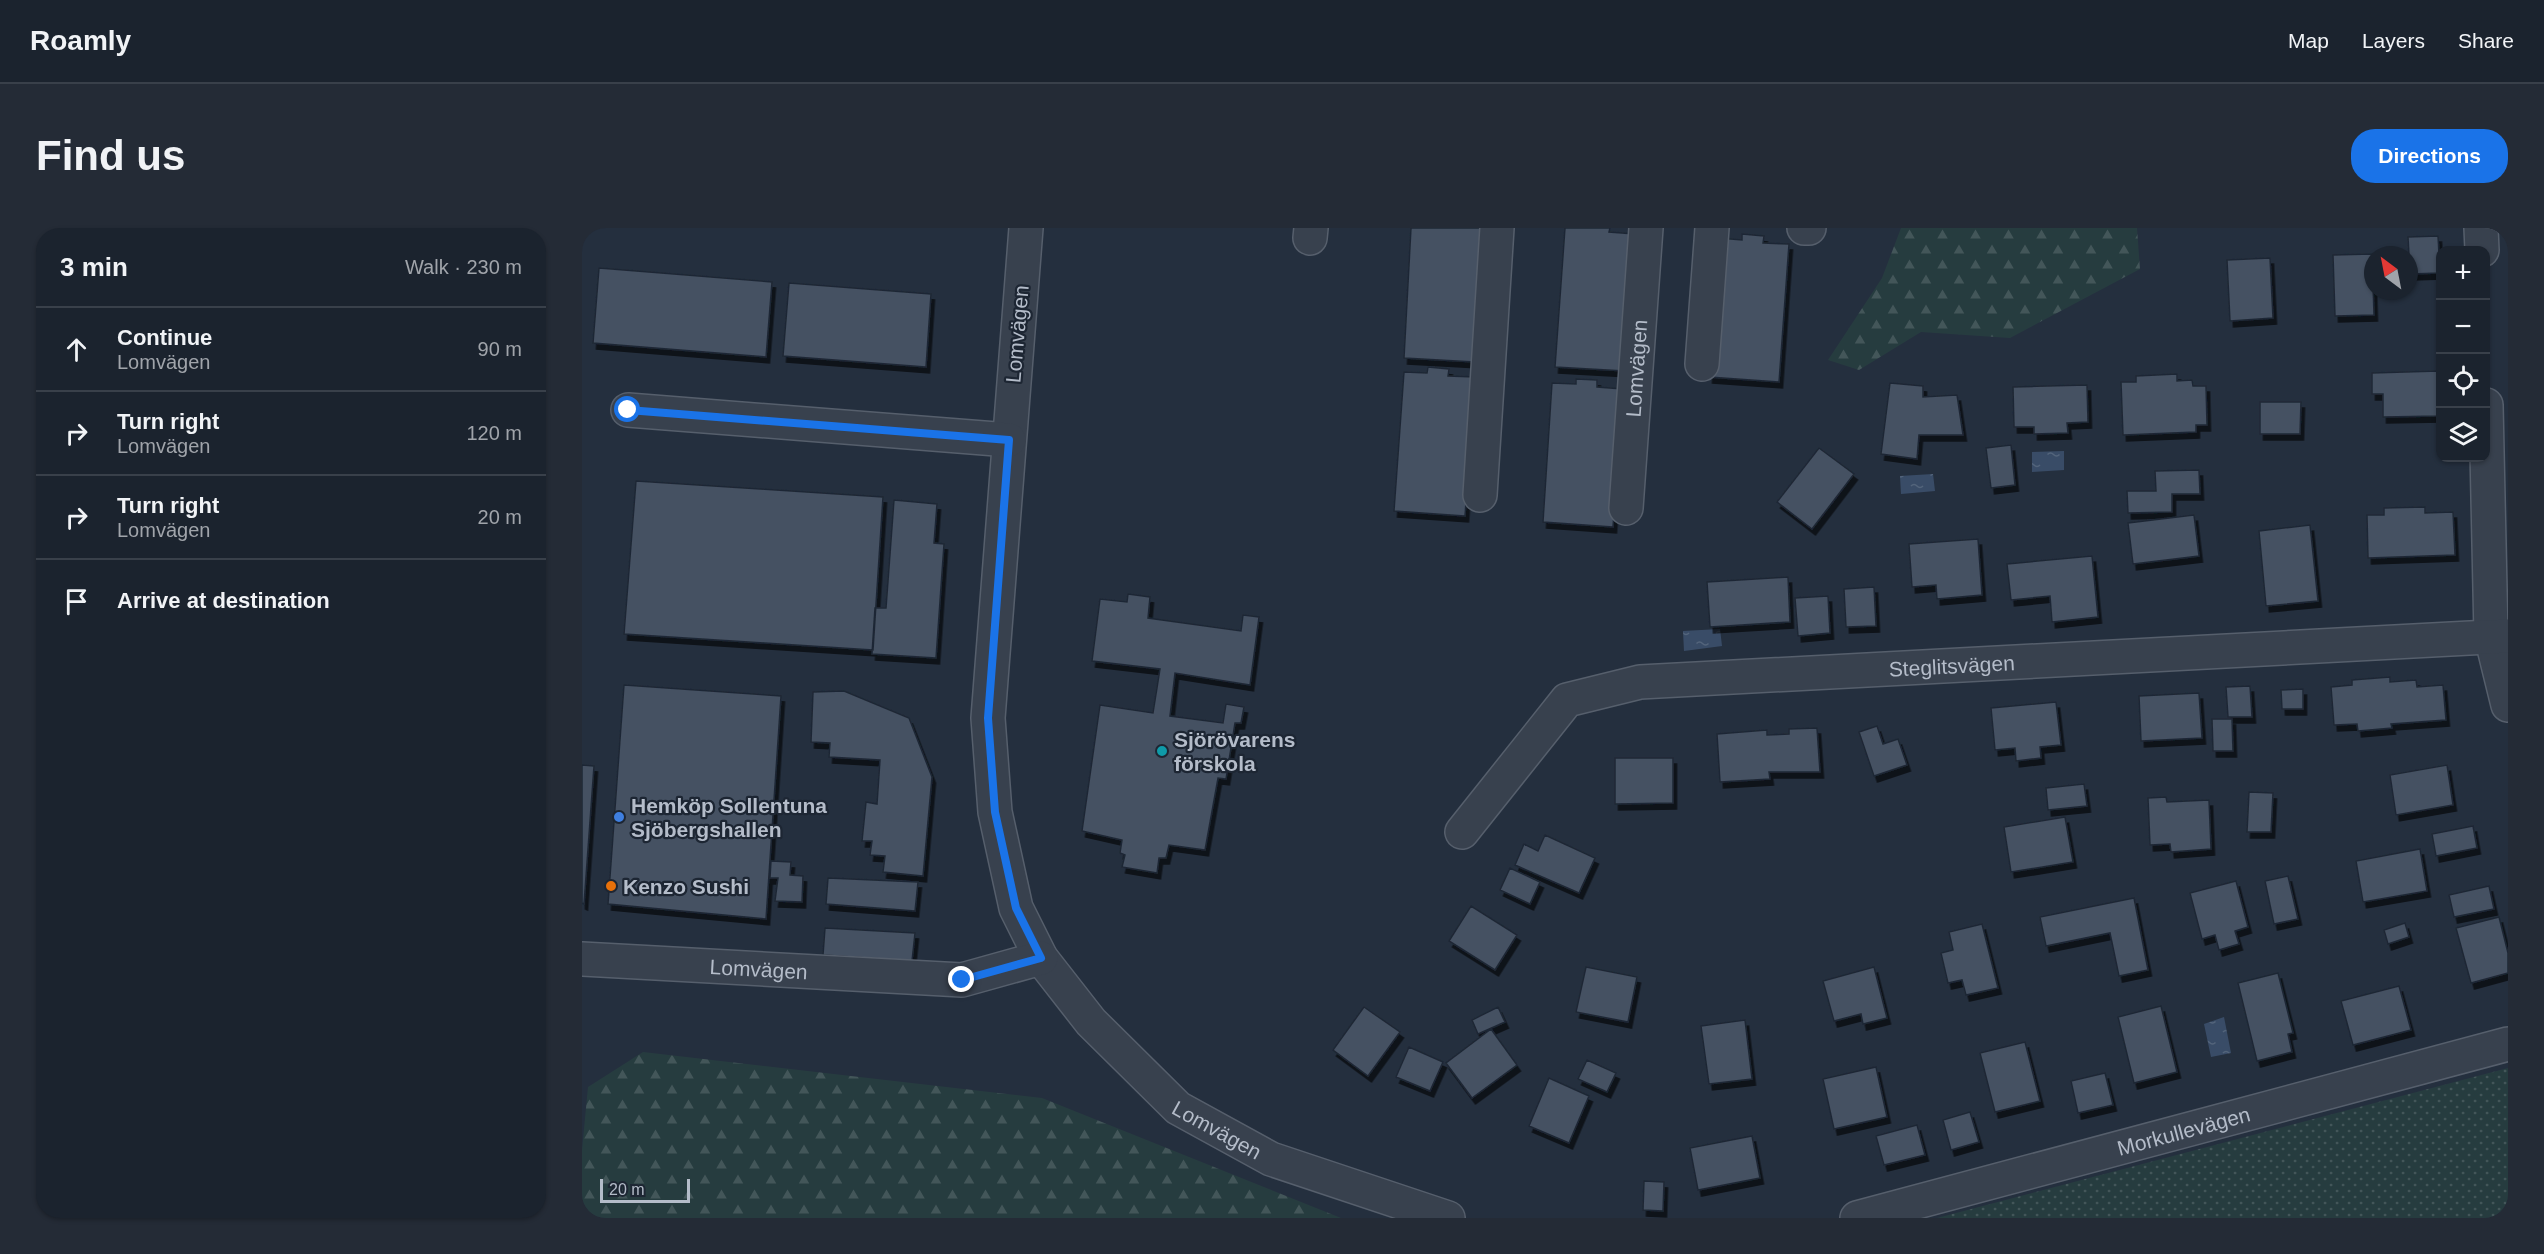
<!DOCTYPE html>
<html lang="en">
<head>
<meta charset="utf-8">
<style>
	body { margin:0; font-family:Helvetica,sans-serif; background:#242b36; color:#f1f3f6 }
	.controls { position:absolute; right:18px; top:18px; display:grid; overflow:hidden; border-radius:12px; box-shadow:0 2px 4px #0004 }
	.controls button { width:54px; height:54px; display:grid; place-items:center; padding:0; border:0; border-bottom:2px solid #39404a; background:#1b232e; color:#f1f3f6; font:30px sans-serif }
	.compass { position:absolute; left:1782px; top:18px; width:54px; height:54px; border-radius:50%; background:#1b232e; box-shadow:0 2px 4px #0004; rotate:328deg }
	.scale { position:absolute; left:18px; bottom:15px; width:90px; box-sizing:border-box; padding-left:6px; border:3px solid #b4bcc9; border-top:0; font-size:16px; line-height:21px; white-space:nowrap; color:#b4bcc9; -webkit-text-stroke:4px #1d2633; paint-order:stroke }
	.stop { position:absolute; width:18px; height:18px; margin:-14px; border:4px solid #1a73e8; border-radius:50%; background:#fff }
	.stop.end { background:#1a73e8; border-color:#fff; box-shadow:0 2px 6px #0008 }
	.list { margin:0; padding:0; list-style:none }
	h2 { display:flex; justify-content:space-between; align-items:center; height:78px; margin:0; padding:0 24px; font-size:26px }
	h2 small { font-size:20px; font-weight:400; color:#a0a4aa }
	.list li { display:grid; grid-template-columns:39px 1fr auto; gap:18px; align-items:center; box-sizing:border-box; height:84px; padding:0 24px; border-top:2px solid #39404a }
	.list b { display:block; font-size:22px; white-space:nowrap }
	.list p { margin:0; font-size:20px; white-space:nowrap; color:#a0a4aa }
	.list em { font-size:20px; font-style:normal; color:#a0a4aa }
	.icon { flex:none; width:33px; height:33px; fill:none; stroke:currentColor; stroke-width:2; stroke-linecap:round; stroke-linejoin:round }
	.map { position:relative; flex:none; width:1926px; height:990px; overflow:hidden; border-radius:24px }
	header { display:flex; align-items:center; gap:36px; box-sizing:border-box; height:84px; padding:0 30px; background:#1b232e; border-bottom:2px solid #39404a }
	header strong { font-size:28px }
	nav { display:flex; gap:33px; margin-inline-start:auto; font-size:21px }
	.intro { display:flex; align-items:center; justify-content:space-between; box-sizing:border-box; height:144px; padding:0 36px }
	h1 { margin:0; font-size:42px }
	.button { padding:15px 27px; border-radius:24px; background:#1a73e8; color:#fff; font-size:21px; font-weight:700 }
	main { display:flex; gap:36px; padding:0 36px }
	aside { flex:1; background:#1b232e; border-radius:24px; box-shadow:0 2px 4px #0004 }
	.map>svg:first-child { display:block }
	.forest { fill:url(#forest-firs) }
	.park { fill:url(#park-dots) }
	.water { fill:url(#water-ripples) }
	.building { fill:#455162; stroke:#1f2835; stroke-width:1.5; filter:url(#shadow) }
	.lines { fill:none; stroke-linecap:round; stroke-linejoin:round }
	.minor-casing { stroke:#565f6c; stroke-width:36 }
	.minor { stroke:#38414e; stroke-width:33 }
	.route { stroke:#1a73e8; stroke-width:8 }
	.culture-dot { fill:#0f9aa8; stroke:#1d2633; stroke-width:2 }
	.shop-dot { fill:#3f7fe0; stroke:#1d2633; stroke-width:2 }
	.food-dot { fill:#e8710a; stroke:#1d2633; stroke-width:2 }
	.labels { text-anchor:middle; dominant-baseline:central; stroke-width:4.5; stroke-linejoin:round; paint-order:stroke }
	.street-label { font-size:21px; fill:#b4bcc9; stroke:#1d2633 }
	.poi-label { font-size:21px; font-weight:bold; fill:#b4bcc9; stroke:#1d2633; text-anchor:start }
</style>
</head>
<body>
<header>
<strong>Roamly</strong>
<nav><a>Map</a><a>Layers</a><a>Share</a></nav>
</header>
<div class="intro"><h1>Find us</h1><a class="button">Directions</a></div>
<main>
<aside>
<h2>3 min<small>Walk · 230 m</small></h2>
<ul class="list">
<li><svg class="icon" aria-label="ahead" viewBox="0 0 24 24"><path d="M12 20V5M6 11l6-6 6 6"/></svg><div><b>Continue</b><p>Lomvägen</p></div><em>90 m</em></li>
<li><svg class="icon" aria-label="right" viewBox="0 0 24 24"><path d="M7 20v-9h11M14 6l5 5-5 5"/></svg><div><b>Turn right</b><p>Lomvägen</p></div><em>120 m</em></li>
<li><svg class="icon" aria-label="right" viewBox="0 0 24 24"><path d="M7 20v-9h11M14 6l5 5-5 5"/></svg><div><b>Turn right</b><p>Lomvägen</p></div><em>20 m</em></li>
<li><svg class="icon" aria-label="arrive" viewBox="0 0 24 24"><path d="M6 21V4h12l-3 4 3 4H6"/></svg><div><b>Arrive at destination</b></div></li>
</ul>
</aside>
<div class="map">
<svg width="1926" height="990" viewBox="0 0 1926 990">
	<defs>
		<pattern id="forest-firs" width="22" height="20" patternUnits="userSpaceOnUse" patternTransform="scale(1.5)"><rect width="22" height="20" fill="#263c3f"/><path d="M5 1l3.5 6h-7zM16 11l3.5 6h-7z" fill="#435659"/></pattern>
		<pattern id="park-dots" width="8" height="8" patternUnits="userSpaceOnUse" patternTransform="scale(1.5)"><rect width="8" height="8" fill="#263c3f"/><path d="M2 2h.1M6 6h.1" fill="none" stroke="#435659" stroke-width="1.8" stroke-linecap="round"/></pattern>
		<pattern id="water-ripples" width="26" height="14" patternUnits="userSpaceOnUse" patternTransform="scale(1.5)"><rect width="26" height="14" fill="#394c67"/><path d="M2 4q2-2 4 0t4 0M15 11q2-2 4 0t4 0" fill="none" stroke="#53647b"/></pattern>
		<filter id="shadow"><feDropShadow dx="3.5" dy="6" stdDeviation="0" flood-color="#0009"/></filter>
	</defs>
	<rect width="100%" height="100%" fill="#242f3e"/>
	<!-- forest -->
	<path class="forest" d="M1319,0H1555L1558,41L1428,110L1339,104L1277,142L1246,132L1300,50Z
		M61,824L460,870L759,990H0V922L6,859Z"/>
	<!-- park -->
	<path class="park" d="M1926,840V990H1355Z"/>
	<!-- water -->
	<path class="water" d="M1482,223V242L1450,244V224Z
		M1351,246L1353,263L1319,266L1318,248Z
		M1138,401L1140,418L1102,423L1101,403Z
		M1642,789L1649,825L1629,829L1622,796Z"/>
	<!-- building -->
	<path class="building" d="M829,0H902L893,134L822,130Z
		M983,0H1028L1027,4L1053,6L1043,143L973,139Z
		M1160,6L1182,8L1181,15L1207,16L1197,154L1127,149L1136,10L1160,12Z
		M1856,8L1858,45L1828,46L1826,9Z
		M1790,26L1792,87L1753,88L1751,27Z
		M1688,30L1691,90L1648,93L1645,32Z
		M17,40L190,54L184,129L11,115Z
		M207,55L349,66L344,139L201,128Z
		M846,139L867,141L866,148L893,149L883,288L812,283L822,144L845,145Z
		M1857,143V188L1801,189V166H1790V145Z
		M1595,146V153L1610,152L1611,158H1624L1625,197H1614V204L1541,207L1539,154H1554V148Z
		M994,151L1015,152V159L1041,161L1031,299L961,294L970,155L994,156Z
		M1308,155L1341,158V169L1375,167L1381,207H1337L1335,231L1299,226Z
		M1505,157L1506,194L1485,195L1486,205L1452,206V199H1432L1431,159Z
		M1678,174H1719L1718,206H1678Z
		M1429,217L1433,257L1409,260L1404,220Z
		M1237,220L1272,246L1230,301L1195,274Z
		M1617,242L1618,266H1590V284L1546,285L1545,263H1574L1573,243Z
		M54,253L301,269L291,422L42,406Z
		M312,272L355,276L352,315L362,316L354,430L290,426L293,380H304Z
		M1843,279V285L1871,284L1873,327L1786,330L1785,287H1802V280Z
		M1612,287L1617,328L1551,336L1546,295Z
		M1728,297L1736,373L1684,378L1677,303Z
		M1396,311L1400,367L1355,371L1354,357L1330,359L1327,316Z
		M1510,328L1516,389L1470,394L1468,368L1429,372L1425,336Z
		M1206,349L1208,394L1128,399L1125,354Z
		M1292,359L1294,398L1264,399L1262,361Z
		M546,366L568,369L566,390L659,403L661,387L677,389L668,457L593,445L588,488L641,495L644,476L662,479L659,495H653L644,551L636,550L623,622L587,617L584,630H577L575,645L540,639L543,627L538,625L540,612L500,603L518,477L571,485L578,441L510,433L518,371L545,374Z
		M1246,368L1248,405L1216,408L1213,370Z
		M1808,449V454L1834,452L1835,459L1861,457L1864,492L1809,496L1810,500L1776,503L1775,496L1752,497L1749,459L1770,457V452Z
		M42,457L199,468L184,691L26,676Z
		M1668,458L1670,489H1646L1644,459Z
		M1721,461V481H1700L1699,462Z
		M262,463L327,490L350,549L341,648L301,644L303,628L288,627L290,613H280L284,574L295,576L298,532L247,529L248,515L229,514L231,464Z
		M1617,465L1620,510L1559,513L1557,468Z
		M1474,474L1479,517L1458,519L1459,530L1434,533L1433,520L1413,522L1409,480Z
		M1630,491H1650L1651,523H1631Z
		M1295,498L1301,516L1316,511L1325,537L1292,548L1277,504Z
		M1235,500L1238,544H1187L1188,551L1138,554L1135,506L1185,502V507L1207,506V501Z
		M1033,530H1091V575L1033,576Z
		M0,537L12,538L2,676L0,675Z
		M1865,537L1871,577L1814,587L1808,547Z
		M1502,556L1505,578L1466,582L1464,560Z
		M1667,564L1691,565L1689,604H1665Z
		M1584,569L1585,574L1627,572L1629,621L1589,624L1588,616L1568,617L1566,570Z
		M1483,589L1491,634L1429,644L1422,599Z
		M1891,598L1895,620L1854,628L1850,606Z
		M963,607L1013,630L997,665L933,637L942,616L956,623Z
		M1838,621L1845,663L1781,674L1774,633Z
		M189,633L209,634L208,647L221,648L220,674L193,673L196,650H188Z
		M928,640L958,654L948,676L918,662Z
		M1706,648L1716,691L1692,696L1683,653Z
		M246,650L336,654L333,683L244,676Z
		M1654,653L1666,699L1653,703L1657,716L1637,722L1633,707L1620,711L1608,665Z
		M1907,658L1912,681L1872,689L1867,667Z
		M1552,670L1566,742L1537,748L1528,705L1464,718L1458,689Z
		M889,678L935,707L913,742L867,713Z
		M1917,689L1926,725V745L1889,755L1874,700Z
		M1823,695L1827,709L1806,716L1802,702Z
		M1400,696L1416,760L1384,767L1380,752L1366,755L1359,725L1371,722L1367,704Z
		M243,700L333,705L330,733L241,727Z
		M1004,739L1055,749L1046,794L994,784Z
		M1292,739L1305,790L1281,796L1279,786L1252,793L1241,753Z
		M1696,745L1711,805L1706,806L1710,824L1675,833L1656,755Z
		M1817,758L1829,802L1771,817L1759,773Z
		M1579,778L1595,844L1552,855L1536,789Z
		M782,779L818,804L786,848L751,822Z
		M916,779L923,794L896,806L890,792Z
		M1163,792L1170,851L1127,856L1119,798Z
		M909,801L935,837L890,870L864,835Z
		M1443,814L1458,873L1413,884L1398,825Z
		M827,819L861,834L848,863L814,849Z
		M1005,832L1034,845L1025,864L996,851Z
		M1294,839L1305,889L1252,901L1241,851Z
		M1523,845L1531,877L1496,885L1489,853Z
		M967,850L1007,868L987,915L947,898Z
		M1388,884L1397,914L1369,922L1361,892Z
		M1335,897L1343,927L1302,937L1294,908Z
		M1170,908L1178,950L1116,962L1108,920Z
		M1062,953L1082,954L1081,983L1061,982Z"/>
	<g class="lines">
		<defs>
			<g id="minor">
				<path id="s1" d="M444,0L406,490L413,584L434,680L459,730L509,794L596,880L689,931L866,990"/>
				<path d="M1222,0H1227"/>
				<path d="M1899,0L1900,22"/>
				<path d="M728,10L729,0"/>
				<path d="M1120,136L1130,0"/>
				<path d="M1904,177L1909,408L1926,477"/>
				<path d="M46,182L427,212"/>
				<path d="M898,267L915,0"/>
				<path id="s2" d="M1044,280L1064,0"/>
				<path id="s3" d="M880,604L985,472L1058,454L1926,408"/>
				<path id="s4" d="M0,731L380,752L459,730"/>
				<path id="s5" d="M1275,990L1926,816"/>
			</g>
		</defs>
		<!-- minor casing -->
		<use href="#minor" class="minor-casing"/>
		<!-- minor -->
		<use href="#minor" class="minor"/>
	</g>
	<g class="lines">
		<!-- route -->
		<path class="route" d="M46,182L427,212L406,490L413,584L434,680L459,730L380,752"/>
	</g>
	<!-- markers -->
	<circle class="culture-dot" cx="580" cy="523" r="6"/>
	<circle class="shop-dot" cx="37" cy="589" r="6"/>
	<circle class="food-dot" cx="29" cy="658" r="6"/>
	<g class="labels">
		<!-- street labels -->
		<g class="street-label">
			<text transform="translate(435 106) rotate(-85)">Lomvägen</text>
			<text stroke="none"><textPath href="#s2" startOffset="140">Lomvägen</textPath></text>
			<text stroke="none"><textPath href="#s3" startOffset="556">Steglitsvägen</textPath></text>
			<text stroke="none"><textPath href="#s4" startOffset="177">Lomvägen</textPath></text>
			<text stroke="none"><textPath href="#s1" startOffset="988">Lomvägen</textPath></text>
			<text stroke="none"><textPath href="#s5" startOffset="338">Morkullevägen</textPath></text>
		</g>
		<!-- poi labels -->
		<g class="poi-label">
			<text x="592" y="511">Sjörövarens<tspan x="592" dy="24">förskola</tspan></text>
			<text x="49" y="577">Hemköp Sollentuna<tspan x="49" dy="24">Sjöbergshallen</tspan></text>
			<text x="41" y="658">Kenzo Sushi</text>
		</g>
	</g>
</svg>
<div class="controls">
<button>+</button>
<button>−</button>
<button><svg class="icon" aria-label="locate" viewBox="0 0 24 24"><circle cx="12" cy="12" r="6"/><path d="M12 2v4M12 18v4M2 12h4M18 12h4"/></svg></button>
<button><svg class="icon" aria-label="layers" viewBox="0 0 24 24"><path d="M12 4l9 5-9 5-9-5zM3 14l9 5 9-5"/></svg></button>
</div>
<svg class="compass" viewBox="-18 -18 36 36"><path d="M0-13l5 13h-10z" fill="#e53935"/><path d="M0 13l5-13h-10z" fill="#a0a4aa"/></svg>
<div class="scale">20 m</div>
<div class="stop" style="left:46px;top:182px"></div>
<div class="stop end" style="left:380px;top:752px"></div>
</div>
</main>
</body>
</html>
